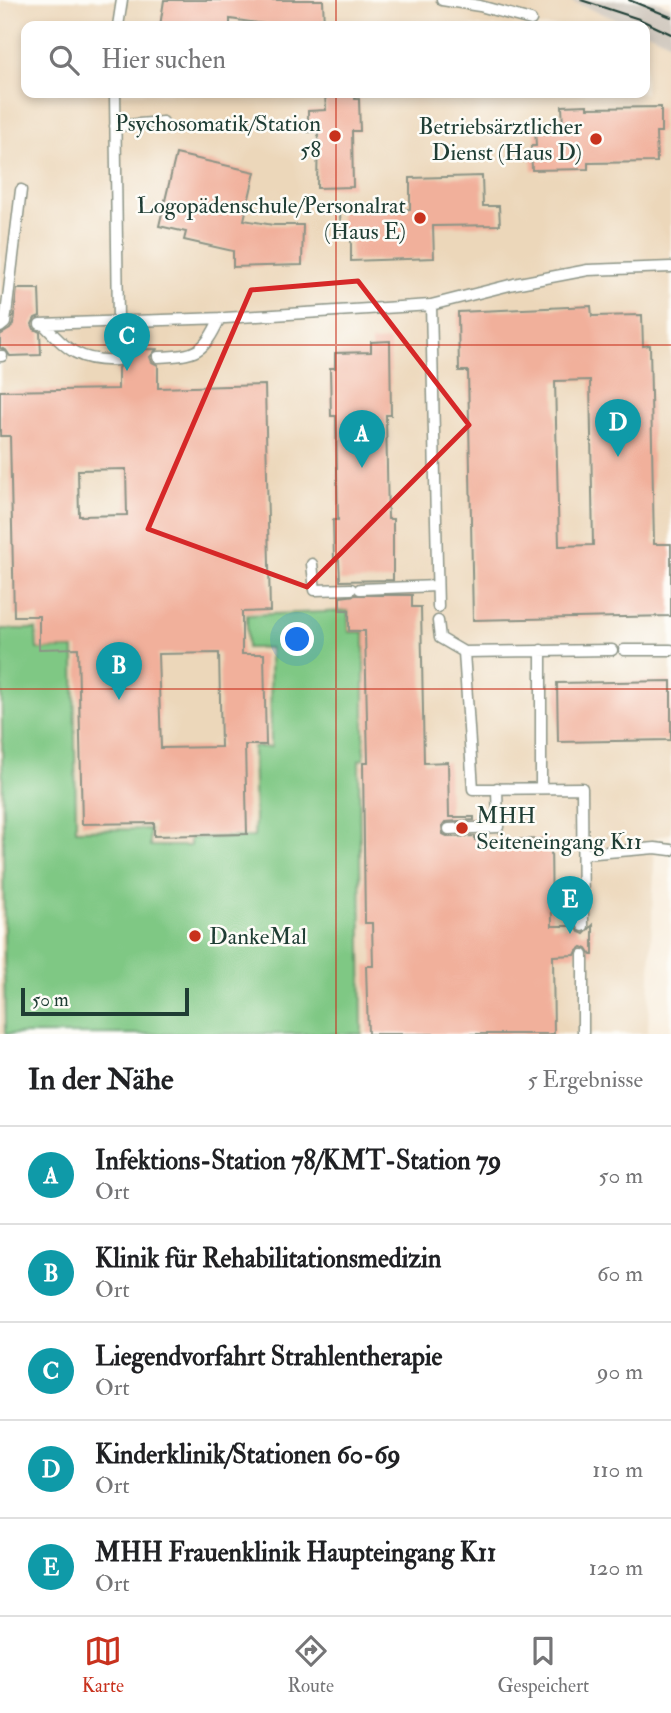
<!DOCTYPE html>
<html lang="de">
<head>
<meta charset="utf-8">
<style>
	body { margin:0; font-family:"IM FELL Double Pica",serif; background:#f2f2f2; color:#202124 }
	.scale { position:absolute; left:21px; bottom:18px; width:168px; box-sizing:border-box; padding-left:7px; border:4px solid #1f3d34; border-top:0; font-size:19px; line-height:24px; white-space:nowrap; color:#1f3d34; -webkit-text-stroke:5px #fdfcf7; paint-order:stroke }
	.you { position:absolute; left:298px; top:640px; width:24px; height:24px; margin:-18px; border:5px solid #fff; border-radius:50%; background:#1a73e8; box-shadow:0 0 0 10px #1a73e833 }
	.badge { display:grid; place-items:center; width:46px; height:46px; border-radius:50%; background:#c8321e; color:#fff; font-size:23px; font-weight:700 }
	.pin { position:absolute; translate:-50% -58px; filter:drop-shadow(0 2px 4px #0008) }
	.pin::after { content:''; position:absolute; top:37px; width:24px; height:21px; background:inherit; clip-path:polygon(0 0,100% 0,50% 100%) }
	.list { margin:0; padding:0; list-style:none }
	h2 { display:flex; justify-content:space-between; align-items:center; height:91px; margin:0; padding:0 28px; font-size:30px }
	h2 small { font-size:23px; font-weight:400; color:#757577 }
	.list li { display:grid; grid-template-columns:46px 1fr auto; gap:21px; align-items:center; box-sizing:border-box; height:98px; padding:0 28px; border-top:2px solid #e0e0e0 }
	.list b { display:block; font-size:26px; white-space:nowrap }
	.list p { margin:0; font-size:23px; white-space:nowrap; color:#757577 }
	.list em { font-size:23px; font-style:normal; color:#757577 }
	.icon { flex:none; width:38px; height:38px; fill:none; stroke:currentColor; stroke-width:2; stroke-linecap:round; stroke-linejoin:round }
	.map { position:relative; flex:none; width:671px; height:1034px; overflow:hidden }
	.search { position:absolute; background:#fff; box-shadow:0 4px 10px #0003; left:21px; right:21px; top:21px; height:77px; display:flex; align-items:center; gap:18px; box-sizing:border-box; padding:0 24px; border-radius:14px; color:#757577; font-size:26px }
	.sheet { height:581px; background:#fff }
	nav { display:flex; justify-content:space-around; align-items:center; box-sizing:border-box; height:98px; border-top:2px solid #e0e0e0; background:#fff; font-size:19px; color:#757577 }
	nav a { display:grid; justify-items:center; gap:4px }
	nav .on { color:#c8321e }
	.map>svg:first-child { display:block }
	.built { fill:#ecd7ba }
	.industrial { fill:#cbc2b8 }
	.green { fill:#7fc884; stroke:#4f825c; stroke-width:2 }
	.building { fill:#f1b09b; fill-rule:evenodd }
	.lines { fill:none; stroke-linecap:round; stroke-linejoin:round }
	.lane-casing { stroke:#8c9486; stroke-width:13 }
	.lane { stroke:#fff; stroke-width:10 }
	.tram { stroke:#1f3d34; stroke-width:2 }
	.marked { fill:none; stroke:#d62828; stroke-width:5; stroke-linejoin:round }
	.grid { fill:none; stroke:#c8321e; stroke-width:2; stroke-opacity:0.55 }
	.poi-dot { fill:#c8321e; stroke:#fdfcf7; stroke-width:2.5 }
	.labels { text-anchor:middle; dominant-baseline:central; stroke-width:5; stroke-linejoin:round; paint-order:stroke }
	.poi-label { font-size:23px; fill:#1f3d34; stroke:#fdfcf7; text-anchor:end }
</style>
</head>
<body>
<div class="map">
<svg width="671" height="1034" viewBox="0 0 671 1034">
	<rect width="100%" height="100%" fill="#fdfcf7"/>
	<filter id="ink" filterUnits="userSpaceOnUse"><feTurbulence type="fractalNoise" baseFrequency=".0143" numOctaves="2"/><feDisplacementMap in="SourceGraphic" scale="14" xChannelSelector="R" yChannelSelector="G"/><feConvolveMatrix kernelMatrix="1 2 1 2 8 2 1 2 1" color-interpolation-filters="sRGB"/></filter>
	<filter id="wash" filterUnits="userSpaceOnUse"><feTurbulence type="fractalNoise" baseFrequency=".00686" numOctaves="4" result="noise"/><feDisplacementMap in="SourceGraphic" scale="28" xChannelSelector="R" yChannelSelector="G"/><feGaussianBlur stdDeviation="1.57" result="paint"/><feColorMatrix in="noise" values="0 0 0 0 0 0 0 0 0 0 0 0 0 0 0 0 0 1.4 0 .05"/><feComposite in="paint" operator="in"/></filter>
	<g filter="url(#wash)">
		<rect width="100%" height="100%" fill="#f8ead7"/>
		<!-- built -->
		<path class="built" d="M0,0H567L634,26H26V93H645V31L671,43V833L655,838L648,1034H0Z"/>
		<!-- industrial -->
		<path class="industrial" d="M567,0H654L671,7V43L645,31V26H634Z"/>
		<!-- green -->
		<path class="green" d="M348,611L349,632H364V759L359,760L362,1034H5L1,629H36L37,649H74L76,830L150,829V846H190V838L254,837L255,819L253,747H271L270,648H247V615Z"/>
		<g id="blocks">
			<!-- building -->
			<path class="building" d="M164,0H323L324,26H278L230,19V26H160Z
				M325,93H355V99H359L360,131H352L353,187L317,188L318,132H308V111L326,110Z
				M587,105V108L661,107V132H656L657,162L588,163V169L532,170L531,146H536L535,127H563L562,106Z
				M176,154L255,172L244,220L273,225H303L302,265L233,267V251L184,240L186,232L159,226Z
				M482,176L483,206H499L500,225L433,226L434,258L351,261V237H341L340,211L410,209V178Z
				M17,289H39L40,316L35,318L32,324L34,329L40,332L41,355L10,356L6,350L0,348V335L10,329L13,324Z
				M591,306L592,316L642,315L643,346L650,345L654,544H671V616L473,620L468,371H459L458,312ZM590,380L593,545L559,546L555,381Z
				M390,341L391,415H386L388,519H393V580L340,581L339,560H334L333,520H338L336,416H331L330,368H335V353L371,352V342Z
				M157,349L150,357L152,362L158,365V388L265,385L270,611L242,612V654H264L266,745H245L247,834L154,836V823L82,824L78,648L39,649V616H14L10,436H0V391L118,389V368L123,364L125,359L117,350ZM126,469L127,515L79,516L78,470ZM219,653L221,747L161,748L158,654Z
				M356,595H412V607H421L424,763L448,762L449,817H474V820L445,822L442,826L443,834L449,837L475,836V840L551,839L552,926H575L579,932L584,934L593,925V955H591L587,949L582,947L577,951L575,955L553,956L554,1034H368L366,966H373L372,923H365L363,763H368L365,631H349V610H340V597Z
				M671,681V740L558,742L557,683Z"/>
		</g>
	</g>
	<g filter="url(#ink)">
		<use href="#blocks" fill-opacity="0" stroke="#8c9486" stroke-width="2"/>
		<g class="lines">
			<defs>
				<path id="lane" d="M442,0L480,6L531,20
					M118,26L122,0
					M115,93L118,320
					M115,126L163,122
					M431,305L438,607
					M40,324L225,318L431,305L514,284L588,270L671,267
					M43,324C68,350 79,362 117,360
					M0,327L5,323L21,190
					M0,356H2
					M158,357C197,355 203,354 220,318
					M312,564L315,590L351,589
					M360,589L437,586
					M438,621L440,638L464,652L612,650
					M541,650V788
					M624,650H671
					M464,652L473,789L582,788L583,926
					M449,829L498,827L497,788
					M584,854L655,848L671,850
					M583,955V1034"/>
			</defs>
			<!-- lane casing -->
			<use href="#lane" class="lane-casing"/>
			<!-- lane -->
			<use href="#lane" class="lane"/>
			<!-- tram -->
			<path class="tram" d="M581,0L639,19L671,34
				M629,0L671,17"/>
		</g>
	</g>
	<!-- marked area -->
	<path class="marked" d="M358,281L469,425L307,587L148,529L251,290Z"/>
	<!-- grid -->
	<path class="grid" d="M336,0V26M336,93V1034M0,345H671M0,689H671"/>
	<!-- markers -->
	<g class="poi-dot">
		<circle cx="335" cy="136" r="7"/>
		<circle cx="596" cy="139" r="7"/>
		<circle cx="420" cy="218" r="7"/>
		<circle cx="462" cy="828" r="7"/>
		<circle cx="195" cy="936" r="7"/>
	</g>
	<g class="labels">
		<!-- poi labels -->
		<g class="poi-label">
			<text x="321" y="123">Psychosomatik/Station<tspan x="321" dy="26">58</tspan></text>
			<text x="582" y="126">Betriebsärztlicher<tspan x="582" dy="26">Dienst (Haus D)</tspan></text>
			<text x="406" y="205">Logopädenschule/Personalrat<tspan x="406" dy="26">(Haus E)</tspan></text>
			<text x="476" y="815" text-anchor="start">MHH<tspan x="476" dy="26">Seiteneingang K11</tspan></text>
			<text x="209" y="936" text-anchor="start">DankeMal</text>
		</g>
	</g>
</svg>
<div class="scale">50 m</div>
<div class="you"></div>
<div class="pin badge" style="left:362px;top:468px;background:#0f9aa8">A</div>
<div class="pin badge" style="left:119px;top:700px;background:#0f9aa8">B</div>
<div class="pin badge" style="left:127px;top:371px;background:#0f9aa8">C</div>
<div class="pin badge" style="left:618px;top:457px;background:#0f9aa8">D</div>
<div class="pin badge" style="left:570px;top:934px;background:#0f9aa8">E</div>
<div class="search"><svg class="icon" aria-label="search" viewBox="0 0 24 24"><circle cx="10" cy="10" r="6"/><path d="M15 15l6 6"/></svg>Hier suchen</div>
</div>
<section class="sheet">
<h2>In der Nähe<small>5 Ergebnisse</small></h2>
<ul class="list">
<li><span class="badge" style="background:#0f9aa8">A</span><div><b>Infektions-Station 78/KMT-Station 79</b><p>Ort</p></div><em>50 m</em></li>
<li><span class="badge" style="background:#0f9aa8">B</span><div><b>Klinik für Rehabilitationsmedizin</b><p>Ort</p></div><em>60 m</em></li>
<li><span class="badge" style="background:#0f9aa8">C</span><div><b>Liegendvorfahrt Strahlentherapie</b><p>Ort</p></div><em>90 m</em></li>
<li><span class="badge" style="background:#0f9aa8">D</span><div><b>Kinderklinik/Stationen 60-69</b><p>Ort</p></div><em>110 m</em></li>
<li><span class="badge" style="background:#0f9aa8">E</span><div><b>MHH Frauenklinik Haupteingang K11</b><p>Ort</p></div><em>120 m</em></li>
</ul>
</section>
<nav>
<a class="on"><svg class="icon" aria-label="map" viewBox="0 0 24 24"><path d="M3 6l6-2 6 2 6-2v14l-6 2-6-2-6 2zM9 4v14M15 6v14"/></svg>Karte</a>
<a><svg class="icon" aria-label="directions" viewBox="0 0 24 24"><path d="M12 3l9 9-9 9-9-9zM9 14v-3h6M13 9l2 2-2 2"/></svg>Route</a>
<a><svg class="icon" aria-label="saved" viewBox="0 0 24 24"><path d="M7 4h10v16l-5-4-5 4z"/></svg>Gespeichert</a>
</nav>
</body>
</html>
